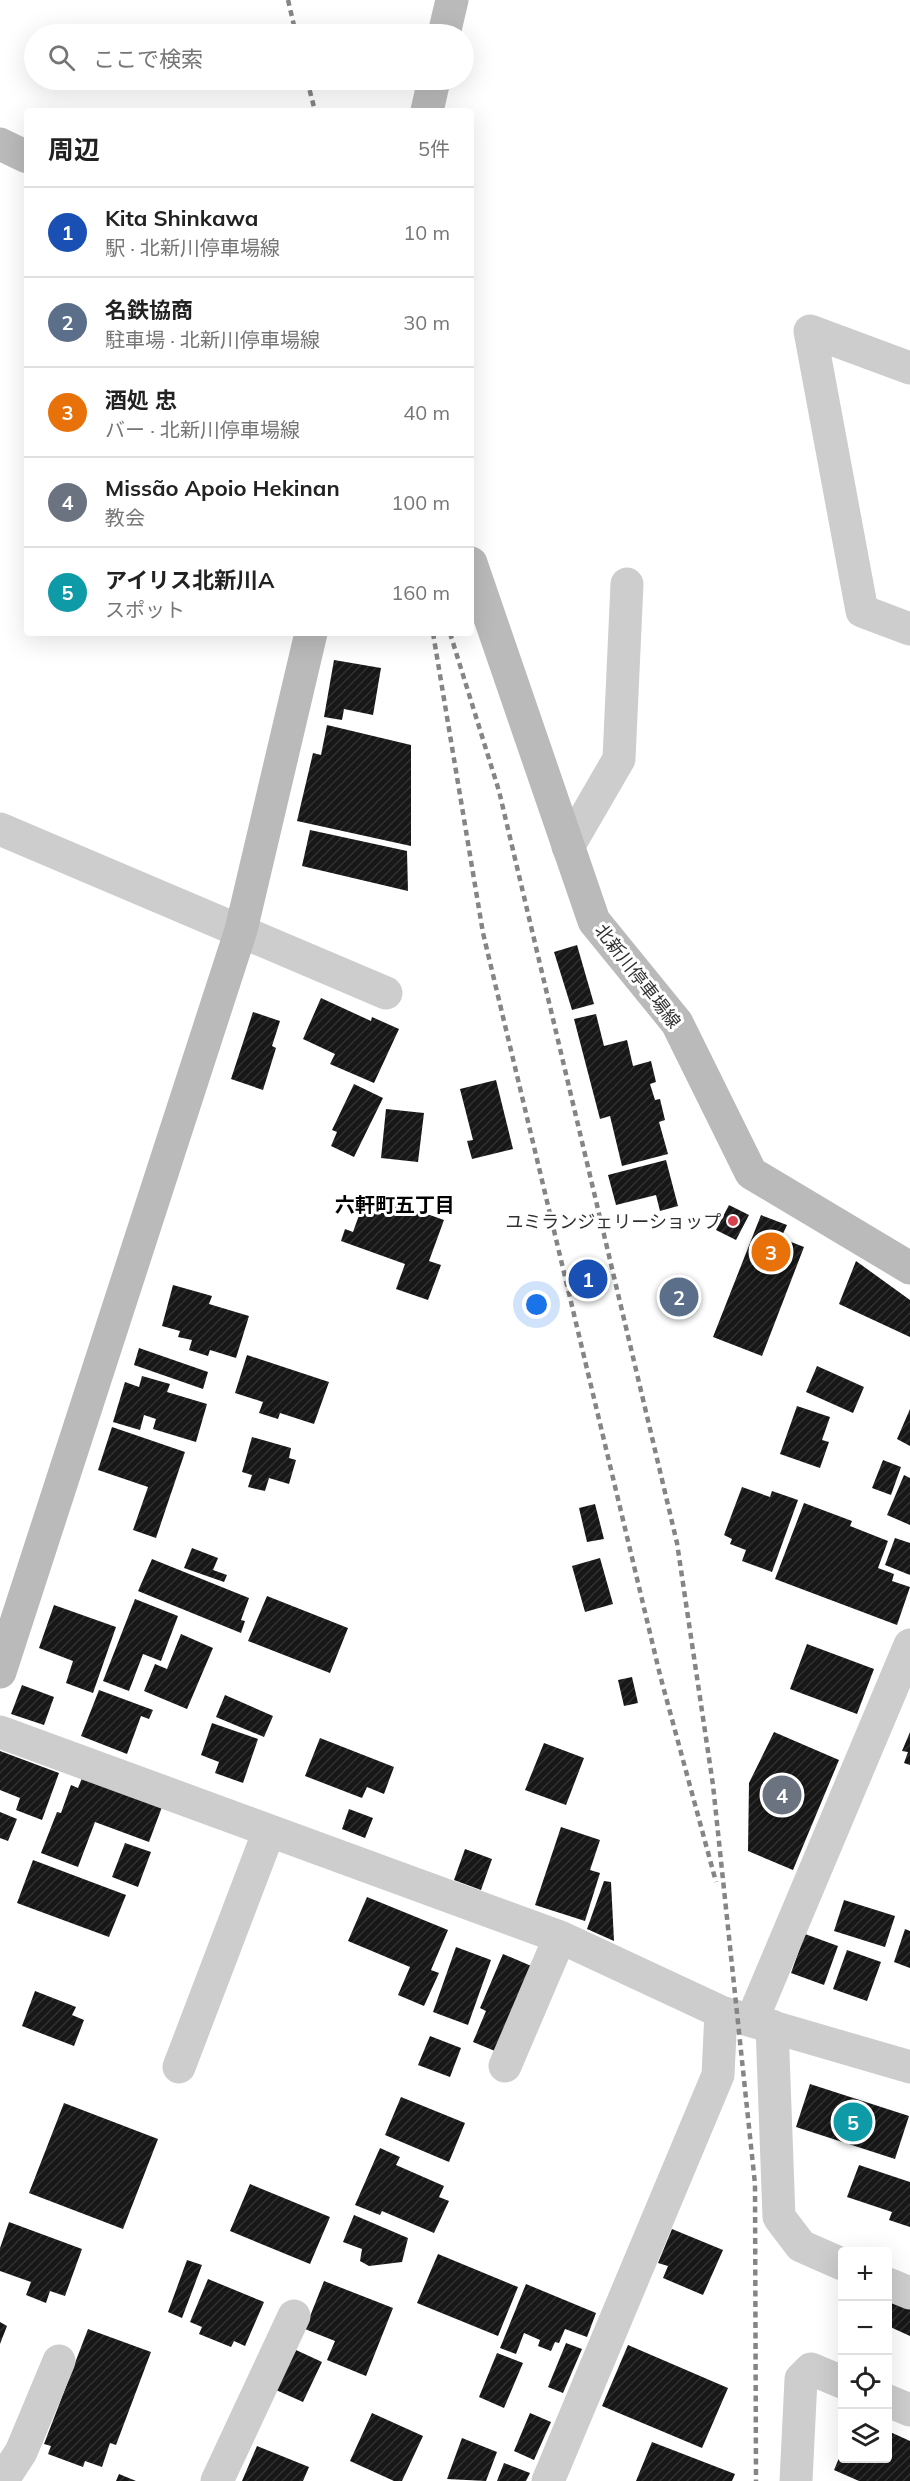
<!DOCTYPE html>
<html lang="ja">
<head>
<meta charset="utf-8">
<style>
	body { margin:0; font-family:Mulish,"Noto Sans JP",sans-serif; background:#f2f2f2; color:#222 }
	.controls { position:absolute; right:18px; bottom:18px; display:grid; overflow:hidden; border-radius:6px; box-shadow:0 6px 24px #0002 }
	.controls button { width:54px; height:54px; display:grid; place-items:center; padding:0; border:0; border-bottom:2px solid #e0e0e0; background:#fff; color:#222; font:30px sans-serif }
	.you { position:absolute; left:537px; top:1305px; width:21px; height:21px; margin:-15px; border:4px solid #fff; border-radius:50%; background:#1a73e8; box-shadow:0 0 0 9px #1a73e833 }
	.badge { display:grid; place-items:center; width:39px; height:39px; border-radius:50%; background:#ea580c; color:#fff; font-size:20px; font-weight:700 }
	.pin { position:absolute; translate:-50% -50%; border:3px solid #fff; box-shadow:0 2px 6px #0006 }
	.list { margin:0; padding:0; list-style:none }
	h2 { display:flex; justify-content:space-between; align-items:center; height:78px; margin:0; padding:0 24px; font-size:26px }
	h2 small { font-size:20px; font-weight:400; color:#767676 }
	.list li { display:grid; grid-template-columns:39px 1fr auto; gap:18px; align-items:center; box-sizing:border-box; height:90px; padding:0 24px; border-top:2px solid #e0e0e0 }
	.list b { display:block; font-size:22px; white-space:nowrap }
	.list p { margin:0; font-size:20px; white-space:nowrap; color:#767676 }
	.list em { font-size:20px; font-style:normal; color:#767676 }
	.icon { flex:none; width:33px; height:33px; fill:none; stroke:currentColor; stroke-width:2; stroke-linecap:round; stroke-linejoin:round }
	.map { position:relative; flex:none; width:910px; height:2481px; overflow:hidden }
	.search { position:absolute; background:#fff; box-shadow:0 6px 24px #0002; left:24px; top:24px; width:450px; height:66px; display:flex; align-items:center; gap:15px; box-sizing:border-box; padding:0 21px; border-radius:33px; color:#767676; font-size:22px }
	.panel { position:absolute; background:#fff; box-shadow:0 6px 24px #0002; left:24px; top:108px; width:450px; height:528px; border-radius:6px }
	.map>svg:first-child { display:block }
	.building { fill:url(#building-hatch) }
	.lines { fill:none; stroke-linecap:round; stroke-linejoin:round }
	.street { stroke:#cdcdcd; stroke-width:33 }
	.secondary { stroke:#bababa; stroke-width:33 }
	.rail { stroke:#858585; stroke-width:4.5; stroke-dasharray:6 4.5; stroke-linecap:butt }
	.poi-dot { fill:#d6424e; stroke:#fff; stroke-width:2 }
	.labels { text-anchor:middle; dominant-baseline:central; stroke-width:6; stroke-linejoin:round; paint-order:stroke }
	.street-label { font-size:18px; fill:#303030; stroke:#fff }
	.poi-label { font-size:18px; fill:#303030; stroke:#fff; text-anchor:end }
	.neighbourhood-label { font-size:20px; font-weight:bold; fill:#000; stroke:#fff }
</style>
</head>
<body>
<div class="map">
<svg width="910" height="2481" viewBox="0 0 910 2481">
	<defs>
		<pattern id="building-hatch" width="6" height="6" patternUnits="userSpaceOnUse" patternTransform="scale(1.5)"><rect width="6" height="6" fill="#171717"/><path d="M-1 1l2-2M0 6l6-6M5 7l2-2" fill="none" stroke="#303030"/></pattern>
	</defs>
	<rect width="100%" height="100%" fill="#fff"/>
	<!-- building -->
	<path class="building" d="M334,660L381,668L373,715L344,709L342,720L324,717Z
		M327,725L411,745V846L297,821L313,753L321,755Z
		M310,830L407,851L408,891L302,866Z
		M577,945L594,1004L572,1010L554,952Z
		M321,998L371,1021L372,1017L399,1029L374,1083L330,1064L335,1054L303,1039Z
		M253,1012L280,1021L272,1046L276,1048L263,1090L231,1079Z
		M596,1014L604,1046L627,1040L633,1066L651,1061L656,1082L650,1084L655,1100L660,1099L665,1120L659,1122L668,1154L622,1166L610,1116L600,1119L574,1019Z
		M496,1080L513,1149L472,1159L467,1141L473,1140L460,1089Z
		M354,1084L383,1098L354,1157L331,1146L337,1132L332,1130Z
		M386,1109L424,1113L418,1162L381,1158Z
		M666,1160L678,1206L660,1211L656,1195L616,1205L608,1175Z
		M367,1193L444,1220L429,1261L441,1265L428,1300L396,1289L405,1264L341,1241L345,1229L353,1232Z
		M729,1205L749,1215L736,1240L716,1230Z
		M761,1215L787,1225L781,1238L804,1247L762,1356L713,1337Z
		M856,1261L910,1300V1337L839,1304Z
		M173,1285L212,1296L209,1304L249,1316L236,1358L210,1350L208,1356L189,1350L192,1340L178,1337L180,1331L162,1326Z
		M139,1348L208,1372L203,1389L134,1365Z
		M247,1355L329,1382L314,1424L280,1413L278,1419L259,1413L263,1402L235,1393Z
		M817,1366L864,1387L853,1413L806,1392Z
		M142,1376L170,1384L167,1392L207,1404L196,1442L153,1429L156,1419L144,1415L140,1430L113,1422L125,1382L139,1387Z
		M797,1406L830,1417L822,1440L829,1442L820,1468L780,1454Z
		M910,1409V1446L897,1439Z
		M112,1427L185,1452L156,1538L133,1530L148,1487L98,1470Z
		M252,1437L291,1448L289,1458L296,1460L289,1484L269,1478L265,1491L248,1487L252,1475L242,1472Z
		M883,1460L901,1467L891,1495L872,1488Z
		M904,1475L910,1478V1525L887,1515Z
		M742,1487L770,1497L772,1491L798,1500L772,1572L742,1561L746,1550L730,1544L732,1539L724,1535Z
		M804,1503L852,1521L850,1526L888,1541L878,1568L894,1574L892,1581L910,1587L897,1625L775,1579Z
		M595,1504L604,1539L587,1542L579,1508Z
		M895,1538L910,1543V1575L885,1565Z
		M192,1548L218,1558L213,1570L227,1575L224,1582L184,1568Z
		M600,1558L613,1604L585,1612L572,1566Z
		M152,1559L249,1598L241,1620L245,1621L241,1633L138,1591Z
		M267,1596L348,1628L330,1673L248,1641Z
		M135,1599L178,1616L161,1661L143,1654L129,1691L103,1681Z
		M54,1605L116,1627L93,1693L66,1683L73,1661L39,1648Z
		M181,1634L213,1648L187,1709L144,1691L155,1664L167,1669Z
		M807,1644L874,1669L857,1714L790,1689Z
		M632,1677L638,1703L624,1706L618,1680Z
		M22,1685L54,1697L44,1725L11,1714Z
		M99,1690L153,1710L149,1719L141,1716L127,1754L81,1736Z
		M225,1695L273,1716L264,1737L216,1717Z
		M212,1723L258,1739L243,1783L215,1773L219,1762L201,1755Z
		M774,1732L839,1760L793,1870L748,1851L749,1783Z
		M910,1732V1765L904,1763L908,1752L902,1751Z
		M320,1738L394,1767L384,1794L367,1787L362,1798L305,1776Z
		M544,1743L584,1758L566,1805L525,1790Z
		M0,1751L59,1773L42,1820L16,1810L20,1798L0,1790Z
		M82,1778L162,1807L149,1842L95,1822L78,1867L41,1853L57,1812L61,1813L71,1785L78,1788Z
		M349,1809L373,1818L365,1838L342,1829Z
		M0,1812L17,1819L8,1841L0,1838Z
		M561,1827L600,1840L590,1870L600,1873L585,1921L535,1905Z
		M125,1843L151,1852L138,1887L112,1877Z
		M465,1849L492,1859L481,1890L454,1880Z
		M33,1860L126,1895L109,1937L17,1903Z
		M604,1881L611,1882L614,1941L587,1929Z
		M367,1897L448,1930L431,1970L439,1973L424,2006L398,1995L410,1967L348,1941Z
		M844,1900L895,1916L885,1947L834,1931Z
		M905,1929L910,1931V1968L894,1962Z
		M805,1934L838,1946L824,1985L791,1973Z
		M456,1947L491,1960L468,2025L433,2012Z
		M847,1950L881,1962L867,2001L833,1989Z
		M503,1954L536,1968L500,2053L473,2042L486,2011L480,2008Z
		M35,1991L76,2007L72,2015L84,2020L74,2046L22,2026Z
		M430,2036L461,2048L450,2077L418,2065Z
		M810,2084L909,2116L895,2159L796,2127Z
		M401,2097L465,2123L449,2162L385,2135Z
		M64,2103L158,2139L123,2229L29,2193Z
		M380,2148L400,2157L396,2165L444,2186L439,2197L449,2201L434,2233L382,2211L380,2215L355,2205Z
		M859,2165L910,2182V2227L889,2220L892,2212L847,2197Z
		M250,2184L330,2217L310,2264L230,2231Z
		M354,2215L408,2238L402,2262L369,2266L360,2261L362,2249L343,2242Z
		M9,2222L82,2249L65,2296L50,2291L46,2303L26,2295L31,2282L0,2271V2248Z
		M672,2229L723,2250L703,2295L663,2278L668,2266L658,2263Z
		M438,2254L518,2287L498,2336L417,2303Z
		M187,2260L202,2265L182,2318L168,2312Z
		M208,2279L264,2302L245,2346L234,2341L231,2347L199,2334L202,2327L190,2322Z
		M324,2281L393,2308L366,2376L327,2360L335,2341L305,2329Z
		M526,2284L596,2313L587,2337L565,2329L559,2343L555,2342L551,2351L538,2346L540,2340L524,2333L516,2354L500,2348Z
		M888,2295L910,2304V2336L888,2326Z
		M0,2322L7,2326L0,2344Z
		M88,2329L151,2352L116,2445L110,2443L102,2467L85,2461L83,2467L48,2454L51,2446L44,2444Z
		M566,2343L582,2349L563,2393L548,2387Z
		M628,2345L728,2388L702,2448L602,2406Z
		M296,2350L322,2362L303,2402L276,2390Z
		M497,2353L523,2363L504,2408L479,2397Z
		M372,2413L423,2436L402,2481H394L350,2461Z
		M530,2413L551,2422L534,2460L514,2451Z
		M888,2431L910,2441V2481H859L834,2470L842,2451V2458H888Z
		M462,2438L497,2452L486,2481L447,2479Z
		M652,2442L735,2474L732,2481H636Z
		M257,2446L309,2467L303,2481H242Z
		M504,2463L530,2473L526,2481H497Z
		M119,2474L136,2481H116Z"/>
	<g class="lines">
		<!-- street -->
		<path class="street" d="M910,368L810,331L862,611L910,629
			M0,829L386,993
			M568,847L619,759L627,584
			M0,1732L560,1937L721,2012L910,2067
			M752,2020L910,1645
			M772,2026L779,2217L801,2246L842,2264
			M505,2066L560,1937
			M179,2067L269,1831
			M888,2284L910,2293
			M888,2401L910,2410
			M2,2481L21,2452L59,2361
			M217,2481L294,2316
			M548,2481L718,2075L721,2012
			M796,2481L801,2379L811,2369L842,2382"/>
		<!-- secondary -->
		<path class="secondary" d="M444,34L452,0
			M427,111L434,80
			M0,144L27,157
			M471,563L594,921L677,1023L751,1173L910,1268
			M0,1672L241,930L311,633"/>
		<!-- rail -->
		<path class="rail" d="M288,0L296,34
			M307,80L315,111
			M433,633L483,933L660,1675L716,1882
			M450,633L499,791L677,1543L713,1785L755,2184L756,2481"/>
	</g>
	<!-- markers -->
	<circle class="poi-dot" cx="733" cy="1221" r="6"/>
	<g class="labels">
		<!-- street labels -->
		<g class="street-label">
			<text transform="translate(638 976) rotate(52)">北新川停車場線</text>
		</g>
		<!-- poi labels -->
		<g class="poi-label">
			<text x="721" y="1221">ユミランジェリーショップ</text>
		</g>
		<!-- neighbourhood labels -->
		<g class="neighbourhood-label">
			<text x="395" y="1204">六軒町五丁目</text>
		</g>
	</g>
</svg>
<div class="controls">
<button>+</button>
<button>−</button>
<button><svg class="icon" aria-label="locate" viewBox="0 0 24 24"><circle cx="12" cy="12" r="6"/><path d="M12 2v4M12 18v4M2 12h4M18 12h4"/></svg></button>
<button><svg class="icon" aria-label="layers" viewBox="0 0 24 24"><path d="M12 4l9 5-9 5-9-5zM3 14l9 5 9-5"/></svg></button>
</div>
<div class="you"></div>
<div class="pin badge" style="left:588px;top:1279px;background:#1a4fb4">1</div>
<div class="pin badge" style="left:679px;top:1297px;background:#5c6f8a">2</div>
<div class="pin badge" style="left:771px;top:1252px;background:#e8710a">3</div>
<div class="pin badge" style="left:782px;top:1795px;background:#6b7280">4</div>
<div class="pin badge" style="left:853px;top:2122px;background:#0f9aa8">5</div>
<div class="search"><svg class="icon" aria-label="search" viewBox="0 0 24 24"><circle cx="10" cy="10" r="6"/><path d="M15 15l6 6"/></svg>ここで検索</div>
<section class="panel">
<h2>周辺<small>5件</small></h2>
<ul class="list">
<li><span class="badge" style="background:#1a4fb4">1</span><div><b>Kita Shinkawa</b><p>駅 · 北新川停車場線</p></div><em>10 m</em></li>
<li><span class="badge" style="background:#5c6f8a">2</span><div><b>名鉄協商</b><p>駐車場 · 北新川停車場線</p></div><em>30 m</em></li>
<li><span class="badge" style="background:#e8710a">3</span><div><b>酒処 忠</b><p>バー · 北新川停車場線</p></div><em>40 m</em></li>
<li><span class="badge" style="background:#6b7280">4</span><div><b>Missão Apoio Hekinan</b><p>教会</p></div><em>100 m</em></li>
<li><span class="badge" style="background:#0f9aa8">5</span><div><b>アイリス北新川A</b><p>スポット</p></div><em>160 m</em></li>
</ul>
</section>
</div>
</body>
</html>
